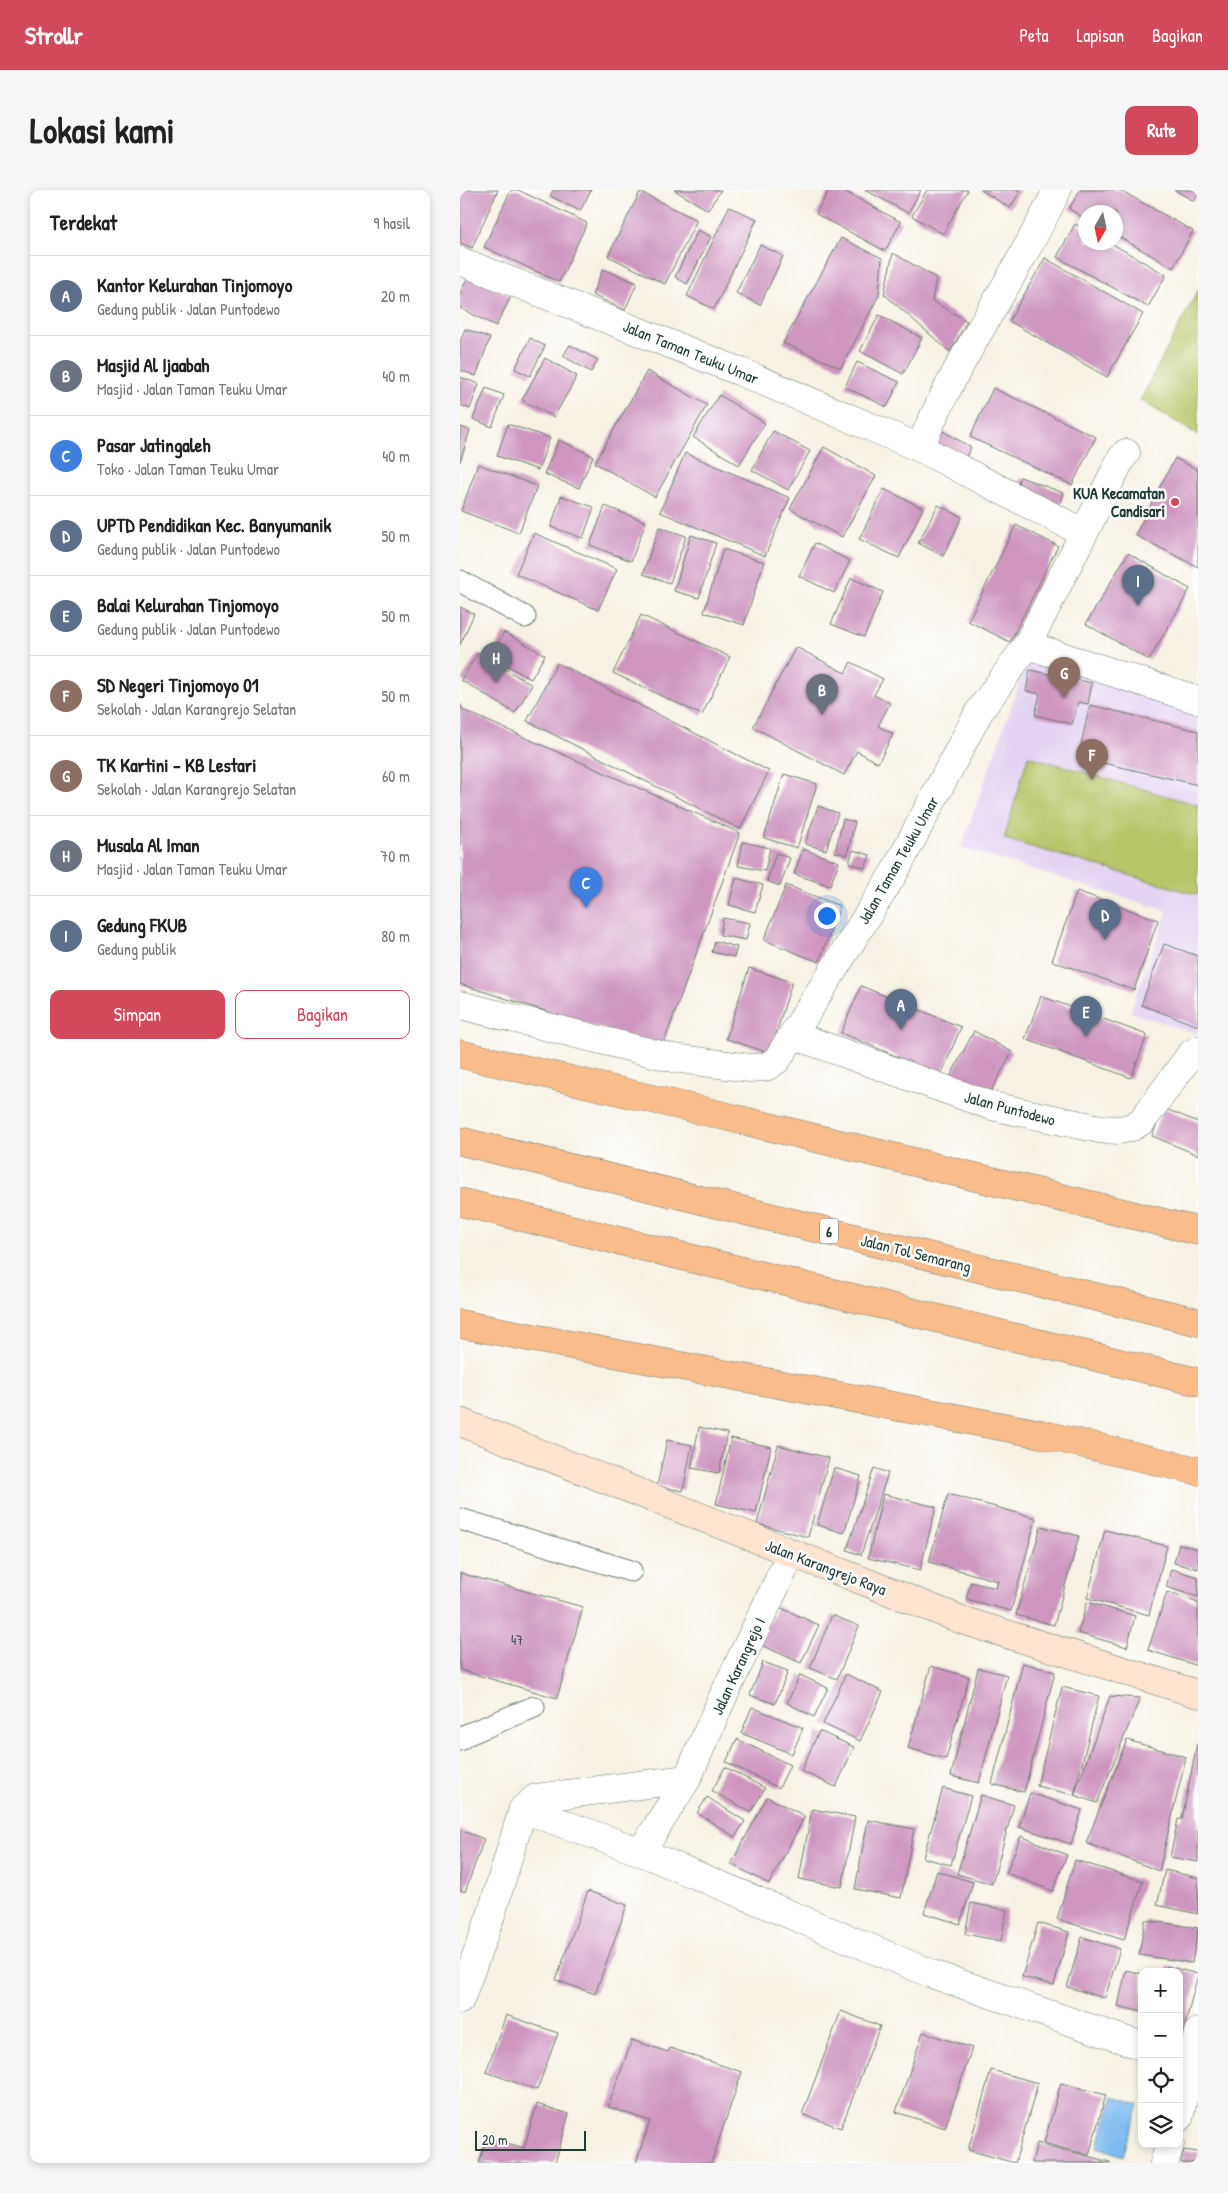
<!DOCTYPE html>
<html lang="id">
<head>
<meta charset="utf-8">
<style>
	body { margin:0; font-family:"Patrick Hand",sans-serif; background:#f6f6f6; color:#222 }
	.controls { position:absolute; right:15px; bottom:15px; display:grid; overflow:hidden; border-radius:10px; box-shadow:0 2px 8px #0003 }
	.controls button { width:45px; height:45px; display:grid; place-items:center; padding:0; border:0; border-bottom:1px solid #e0e0e0; background:#fff; color:#222; font:25px sans-serif }
	.compass { position:absolute; left:618px; top:15px; width:45px; height:45px; border-radius:50%; background:#fff; box-shadow:0 2px 8px #0003; rotate:189deg }
	.scale { position:absolute; left:15px; bottom:12px; width:111px; box-sizing:border-box; padding-left:5px; border:2px solid #1f3d34; border-top:0; font-size:14px; line-height:18px; white-space:nowrap; color:#1f3d34; -webkit-text-stroke:4px #fff; paint-order:stroke }
	.you { position:absolute; left:366px; top:725px; width:18px; height:18px; margin:-12px; border:4px solid #fff; border-radius:50%; background:#1a73e8; box-shadow:0 0 0 8px #1a73e833 }
	.badge { display:grid; place-items:center; width:32px; height:32px; border-radius:50%; background:#d1495b; color:#fff; font-size:16px; font-weight:700 }
	.pin { position:absolute; translate:-50% -41px; filter:drop-shadow(0 1px 2px #0008) }
	.pin::after { content:''; position:absolute; top:26px; width:18px; height:15px; background:inherit; clip-path:polygon(0 0,100% 0,50% 100%) }
	.list { margin:0; padding:0; list-style:none }
	h2 { display:flex; justify-content:space-between; align-items:center; height:65px; margin:0; padding:0 20px; font-size:21px }
	h2 small { font-size:16px; font-weight:400; color:#767676 }
	.list li { display:grid; grid-template-columns:32px 1fr auto; gap:15px; align-items:center; box-sizing:border-box; height:80px; padding:0 20px; border-top:1px solid #e0e0e0 }
	.list b { display:block; font-size:19px; white-space:nowrap }
	.list p { margin:0; font-size:16px; white-space:nowrap; color:#767676 }
	.list em { font-size:16px; font-style:normal; color:#767676 }
	.actions { display:flex; gap:10px; padding:15px 20px }
	.actions a { flex:1; padding:11px 0; border:1px solid #d1495b; border-radius:10px; text-align:center; font-size:18px; color:#d1495b }
	.actions .main { background:#d1495b; color:#fff }
	.icon { flex:none; width:28px; height:28px; fill:none; stroke:currentColor; stroke-width:2; stroke-linecap:round; stroke-linejoin:round }
	.map { position:relative; flex:none; width:738px; height:1973px; overflow:hidden; border-radius:10px }
	header { display:flex; align-items:center; gap:30px; box-sizing:border-box; height:70px; padding:0 25px; background:#d1495b; color:#fff }
	header strong { font-size:24px }
	nav { display:flex; gap:28px; margin-inline-start:auto; font-size:18px }
	.intro { display:flex; align-items:center; justify-content:space-between; box-sizing:border-box; height:120px; padding:0 30px }
	h1 { margin:0; font-size:35px }
	.button { padding:12px 22px; border-radius:10px; background:#d1495b; color:#fff; font-size:18px; font-weight:700 }
	main { display:flex; gap:30px; padding:0 30px }
	aside { flex:1; background:#fff; border-radius:10px; box-shadow:0 2px 8px #0003 }
	.map>svg:first-child { display:block }
	.built { fill:#e4d3f2 }
	.green { fill:#b8c567; stroke:#6c814e }
	.water { fill:#7cbaef; stroke:#4e7c92 }
	.building { fill:#ce95bf }
	.lines { fill:none; stroke-linecap:round; stroke-linejoin:round }
	.lane-casing { stroke:#6a7c71; stroke-width:23 }
	.street-casing { stroke:#6a7c71; stroke-width:29 }
	.secondary-casing { stroke:#6a7c71; stroke-width:29 }
	.highway-casing { stroke:#6a7c71; stroke-width:29 }
	.lane { stroke:#fff; stroke-width:21 }
	.street { stroke:#fff; stroke-width:28 }
	.secondary { stroke:#fde4d1; stroke-width:28 }
	.highway { stroke:#fabc8b; stroke-width:28 }
	.poi-dot { fill:#d1495b; stroke:#fff; stroke-width:2 }
	.labels { text-anchor:middle; dominant-baseline:central; stroke-width:5; stroke-linejoin:round; paint-order:stroke }
	.number-label { font-size:14px; fill:#4b5357 }
	.shield { fill:#fff; stroke:#627771; stroke-width:1 }
	.shield-label { font-size:15px; font-weight:bold; fill:#1f3d34 }
	.street-label { font-size:16px; fill:#1f3d34; stroke:#fff }
	.poi-label { font-size:16px; font-weight:bold; fill:#1f3d34; stroke:#fff; text-anchor:end }
</style>
</head>
<body>
<header>
<strong>Strollr</strong>
<nav><a>Peta</a><a>Lapisan</a><a>Bagikan</a></nav>
</header>
<div class="intro"><h1>Lokasi kami</h1><a class="button">Rute</a></div>
<main>
<aside>
<h2>Terdekat<small>9 hasil</small></h2>
<ul class="list">
<li><span class="badge" style="background:#5c6f8a">A</span><div><b>Kantor Kelurahan Tinjomoyo</b><p>Gedung publik · Jalan Puntodewo</p></div><em>20 m</em></li>
<li><span class="badge" style="background:#6b7280">B</span><div><b>Masjid Al Ijaabah</b><p>Masjid · Jalan Taman Teuku Umar</p></div><em>40 m</em></li>
<li><span class="badge" style="background:#3f7fe0">C</span><div><b>Pasar Jatingaleh</b><p>Toko · Jalan Taman Teuku Umar</p></div><em>40 m</em></li>
<li><span class="badge" style="background:#5c6f8a">D</span><div><b>UPTD Pendidikan Kec. Banyumanik</b><p>Gedung publik · Jalan Puntodewo</p></div><em>50 m</em></li>
<li><span class="badge" style="background:#5c6f8a">E</span><div><b>Balai Kelurahan Tinjomoyo</b><p>Gedung publik · Jalan Puntodewo</p></div><em>50 m</em></li>
<li><span class="badge" style="background:#8d6e63">F</span><div><b>SD Negeri Tinjomoyo 01</b><p>Sekolah · Jalan Karangrejo Selatan</p></div><em>50 m</em></li>
<li><span class="badge" style="background:#8d6e63">G</span><div><b>TK Kartini - KB Lestari</b><p>Sekolah · Jalan Karangrejo Selatan</p></div><em>60 m</em></li>
<li><span class="badge" style="background:#6b7280">H</span><div><b>Musala Al Iman</b><p>Masjid · Jalan Taman Teuku Umar</p></div><em>70 m</em></li>
<li><span class="badge" style="background:#5c6f8a">I</span><div><b>Gedung FKUB</b><p>Gedung publik</p></div><em>80 m</em></li>
</ul>
<div class="actions"><a class="main">Simpan</a><a>Bagikan</a></div>
</aside>
<div class="map">
<svg width="738" height="1973" viewBox="0 0 738 1973">
	<rect width="100%" height="100%" fill="#fff"/>
	<filter id="ink" filterUnits="userSpaceOnUse"><feTurbulence type="fractalNoise" baseFrequency=".02" numOctaves="2"/><feDisplacementMap in="SourceGraphic" scale="10" xChannelSelector="R" yChannelSelector="G"/><feConvolveMatrix kernelMatrix="1 2 1 2 8 2 1 2 1" color-interpolation-filters="sRGB"/></filter>
	<filter id="wash" filterUnits="userSpaceOnUse"><feTurbulence type="fractalNoise" baseFrequency=".0096" numOctaves="4" result="noise"/><feDisplacementMap in="SourceGraphic" scale="20" xChannelSelector="R" yChannelSelector="G"/><feGaussianBlur stdDeviation="1.12" result="paint"/><feColorMatrix in="noise" values="0 0 0 0 0 0 0 0 0 0 0 0 0 0 0 0 0 1.4 0 .05"/><feComposite in="paint" operator="in"/></filter>
	<g filter="url(#wash)">
		<rect width="100%" height="100%" fill="#f6f1e2"/>
		<!-- built -->
		<path class="built" d="M569,466L738,521V844L670,822L708,721L501,658Z"/>
		<!-- green -->
		<path class="green" d="M738,100V245L680,210Z
			M568,566L738,615V705L544,649Z"/>
		<!-- water -->
		<path class="water" d="M653,1907L679,1915L663,1966L637,1957Z"/>
		<g id="blocks">
			<!-- building -->
			<path class="building" d="M3,0H38L12,58L0,53V6Z
				M51,0H58L127,33L99,92L24,57Z
				M93,0H131L120,21L90,6Z
				M214,0H261L248,20Z
				M369,0H382L441,32L425,61L356,24Z
				M405,0H461L448,23Z
				M467,0H508L483,44L452,26Z
				M521,0H561L550,18Z
				M620,0H660L733,41L713,78L656,45V22H626V29L609,19Z
				M714,0H738V4L734,11Z
				M180,2L237,30L205,94L148,66Z
				M269,17L297,29L254,119L227,106Z
				M615,34L626,40V52H649L706,85L688,117L597,67Z
				M238,40L251,47L227,94L215,87Z
				M381,48L422,68L419,105L381,178L323,153Z
				M300,55L323,66L300,115L276,103Z
				M433,63L476,88L472,111L507,131L490,162L424,104Z
				M585,68L683,124L647,187L549,131Z
				M143,79L177,93L165,120L132,105Z
				M9,85L51,106L36,136L0,118V103Z
				M419,125L462,148L443,184L400,161Z
				M5,139L30,148L16,186L0,180V152Z
				M70,148L85,156L70,186L55,179Z
				M110,155L138,170L131,182L103,166Z
				M85,168L117,186L94,227L62,210Z
				M397,172L439,192L427,217L385,197Z
				M187,181L247,215L195,307L135,273Z
				M0,187L19,194L10,219L0,215Z
				M26,198L44,205L32,237L13,229Z
				M533,198L636,247L612,295L510,247Z
				M259,205L305,233L279,275L233,247Z
				M48,234L90,248L78,280L37,266Z
				M0,237L10,240L0,272Z
				M477,238L511,257L501,277L466,258Z
				M313,241L350,261L328,300L292,280Z
				M99,250L133,266L119,298L84,284Z
				M364,257L416,286L382,347L330,319Z
				M225,263L330,308L305,366L200,322Z
				M715,268L738,280V377L675,345Z
				M18,274L77,296L59,343L1,321Z
				M560,287L604,303L598,321L554,305Z
				M424,299L463,318L439,368L399,349Z
				M101,306L134,317L123,348L91,337Z
				M478,315L502,327L483,366L458,353Z
				M145,316L186,332L171,371L130,355Z
				M556,335L598,356L550,452L508,431Z
				M199,337L226,346L210,393L183,384Z
				M74,343L157,379L138,420L56,384Z
				M231,345L256,353L239,408L214,401Z
				M355,353L390,371L374,403L339,386Z
				M263,359L304,372L284,435L244,422Z
				M668,363L730,399L689,470L626,434Z
				M391,388L423,402L404,447L371,434Z
				M0,417L14,424L0,455Z
				M181,425L270,467L242,525L153,483Z
				M44,442L85,465L71,489L30,466Z
				M336,457L385,483L391,472L423,489L414,505L430,513L418,536L433,544L418,573L397,561L384,585L293,537Z
				M18,463L72,495L55,523L1,490Z
				M97,473L309,581L280,639L67,531Z
				M570,480L632,493L628,514L618,512L612,534L575,525L580,504L566,501Z
				M0,513L3,520L280,643L202,858L0,794Z
				M630,515L738,541V595L618,567Z
				M324,584L357,594L337,658L304,648Z
				M358,616L378,623L366,660L345,654Z
				M383,629L395,632L387,665L375,662Z
				M283,652L310,658L305,681L278,676Z
				M343,659L379,672L370,696L334,684Z
				M393,660L410,665L405,678L389,673Z
				M316,663L330,668L320,696L307,691Z
				M276,688L303,695L295,722L269,715Z
				M326,695L380,716L359,772L304,750Z
				M617,701L698,730L674,800L592,771Z
				M263,728L290,733L286,750L260,745Z
				M255,751L277,757L274,767L252,762Z
				M704,754L738,766V836L681,815Z
				M289,778L332,792L310,863L266,849Z
				M401,796L501,837L481,885L381,843Z
				M581,806L687,845L671,888L565,849Z
				M514,841L552,862L528,907L490,887Z
				M703,918L738,932V965L692,946Z
				M239,1237L267,1243L259,1283L231,1278Z
				M271,1248L311,1257L296,1323L256,1314Z
				M207,1250L232,1255L223,1301L197,1296Z
				M318,1255L369,1268L348,1347L297,1334Z
				M374,1278L401,1286L384,1343L357,1335Z
				M414,1278L428,1283L401,1365L387,1360Z
				M423,1304L476,1317L460,1380L408,1368Z
				M488,1304L576,1328L551,1421L506,1409L511,1392L536,1398L538,1391L469,1372Z
				M581,1336L619,1346L594,1435L556,1425Z
				M645,1340L707,1356L689,1425L627,1408Z
				M719,1354L738,1359V1379L714,1373Z
				M711,1379L738,1387V1407L706,1397Z
				M0,1383L123,1417L97,1508L0,1480Z
				M707,1402L738,1413V1476L688,1460Z
				M627,1412L675,1426L667,1457L618,1443Z
				M317,1416L359,1435L341,1473L299,1454Z
				M372,1425L399,1436L377,1489L350,1478Z
				M303,1472L328,1481L315,1514L290,1505Z
				M563,1473L595,1482L564,1602L532,1594Z
				M471,1476L509,1487L486,1569L448,1558Z
				M518,1478L547,1485L519,1593L491,1586Z
				M386,1484L423,1502L400,1551L363,1534Z
				M340,1485L368,1498L354,1527L327,1513Z
				M602,1497L639,1506L614,1605L577,1596Z
				M650,1506L680,1508L637,1613L614,1605Z
				M292,1517L343,1538L332,1564L281,1543Z
				M359,1541L394,1557L376,1597L341,1581Z
				M277,1549L330,1575L319,1598L266,1572Z
				M667,1550L726,1567L699,1681L626,1653Z
				M737,1554L738,1555V1672L710,1667L718,1629H722Z
				M265,1577L305,1598L291,1622L252,1601Z
				M483,1598L511,1606L491,1675L463,1668Z
				M570,1603L622,1620L611,1654L559,1637Z
				M521,1605L554,1615L532,1694L497,1684Z
				M247,1607L285,1631L275,1647L237,1623Z
				M307,1607L345,1626L309,1694L271,1674Z
				M352,1619L395,1627L382,1697L339,1689Z
				M408,1630L454,1639L441,1708L395,1699Z
				M0,1640L24,1649L5,1702L0,1700Z
				M561,1646L607,1665L593,1701L546,1683Z
				M615,1670L683,1691L664,1750L597,1729Z
				M705,1680L738,1688V1724L697,1715Z
				M477,1681L513,1692L500,1734L464,1723Z
				M128,1701L167,1715L135,1804L96,1790Z
				M511,1713L547,1720L541,1751L505,1744Z
				M685,1730L738,1738L732,1773L679,1765Z
				M578,1733L609,1742L594,1795L562,1787Z
				M622,1747L660,1759L645,1808L607,1797Z
				M707,1776L738,1784L722,1847H719V1782H705Z
				M666,1780L682,1784V1822L658,1816Z
				M381,1821L420,1836L381,1938L342,1924Z
				M46,1825L98,1843L77,1900L26,1882Z
				M463,1842L512,1858L485,1938L436,1922Z
				M172,1850L208,1862L210,1858L282,1882L251,1973H176L190,1931L148,1917Z
				M531,1880L578,1893L555,1973L508,1960Z
				M601,1893L646,1905L629,1965L584,1953Z
				M77,1914L109,1924L95,1973H19L27,1947L64,1958Z
				M577,1953L650,1972V1973H572Z
				M724,1960L738,1962V1973H721Z"/>
		</g>
	</g>
	<g filter="url(#ink)">
		<use href="#blocks" fill-opacity="0" stroke="#6a7c71" stroke-width="1"/>
		<g class="lines">
			<defs>
				<path id="lane" d="M0,391L65,427
					M0,1329L171,1381
					M0,1550L6,1545L74,1517"/>
				<path id="street" d="M0,71L281,182L460,258C496,168 556,88 597,0
					M624,343L661,269L666,263
					M567,455L738,510
					M0,815L213,868L290,878L306,877L317,870L434,683L519,522L567,455L624,343L460,258
					M333,845L532,916L640,939L660,940L672,937L682,931L731,864L738,860
					M63,1619L76,1608L227,1589
					M181,1662L227,1589L261,1511L331,1364
					M0,1810L31,1725L63,1619L181,1662L472,1784L682,1856
					M719,1928L738,1842
					M704,1973L710,1954"/>
				<path id="secondary" d="M0,1232L502,1430L738,1504"/>
				<path id="highway" d="M0,864L248,922L738,1041
					M0,951L738,1132
					M0,1012L738,1192
					M0,1134L581,1244L738,1281"/>
			</defs>
			<!-- lane casing -->
			<use href="#lane" class="lane-casing"/>
			<!-- street casing -->
			<use href="#street" class="street-casing"/>
			<!-- secondary casing -->
			<use href="#secondary" class="secondary-casing"/>
			<!-- highway casing -->
			<use href="#highway" class="highway-casing"/>
			<!-- lane -->
			<use href="#lane" class="lane"/>
			<!-- street -->
			<use href="#street" class="street"/>
			<!-- secondary -->
			<use href="#secondary" class="secondary"/>
			<!-- highway -->
			<use href="#highway" class="highway"/>
		</g>
	</g>
	<!-- markers -->
	<circle class="poi-dot" cx="715" cy="312" r="5"/>
	<g class="labels">
		<!-- number labels -->
		<g class="number-label">
			<text x="57" y="1449">47</text>
		</g>
		<!-- shield labels -->
		<rect class="shield" x="360" y="1028.5" width="18" height="25" rx="4"/>
		<g class="shield-label">
			<text x="369" y="1041">6</text>
		</g>
		<!-- street labels -->
		<g class="street-label">
			<text transform="translate(231 162) rotate(22)">Jalan Taman Teuku Umar</text>
			<text transform="translate(438 670) rotate(-60)">Jalan Taman Teuku Umar</text>
			<text transform="translate(550 918) rotate(15)">Jalan Puntodewo</text>
			<text transform="translate(456 1063) rotate(14)">Jalan Tol Semarang</text>
			<text transform="translate(366 1377) rotate(21)">Jalan Karangrejo Raya</text>
			<text transform="translate(278 1476) rotate(-65)">Jalan Karangrejo I</text>
		</g>
		<!-- poi labels -->
		<g class="poi-label">
			<text x="705" y="303">KUA Kecamatan<tspan x="705" dy="18">Candisari</tspan></text>
		</g>
	</g>
</svg>
<div class="controls">
<button>+</button>
<button>−</button>
<button><svg class="icon" aria-label="locate" viewBox="0 0 24 24"><circle cx="12" cy="12" r="6"/><path d="M12 2v4M12 18v4M2 12h4M18 12h4"/></svg></button>
<button><svg class="icon" aria-label="layers" viewBox="0 0 24 24"><path d="M12 4l9 5-9 5-9-5zM3 14l9 5 9-5"/></svg></button>
</div>
<svg class="compass" viewBox="-18 -18 36 36"><path d="M0-13l5 13h-10z" fill="#e53935"/><path d="M0 13l5-13h-10z" fill="#767676"/></svg>
<div class="scale">20 m</div>
<div class="you"></div>
<div class="pin badge" style="left:441px;top:840px;background:#5c6f8a">A</div>
<div class="pin badge" style="left:362px;top:525px;background:#6b7280">B</div>
<div class="pin badge" style="left:126px;top:718px;background:#3f7fe0">C</div>
<div class="pin badge" style="left:645px;top:750px;background:#5c6f8a">D</div>
<div class="pin badge" style="left:626px;top:847px;background:#5c6f8a">E</div>
<div class="pin badge" style="left:632px;top:590px;background:#8d6e63">F</div>
<div class="pin badge" style="left:604px;top:508px;background:#8d6e63">G</div>
<div class="pin badge" style="left:36px;top:493px;background:#6b7280">H</div>
<div class="pin badge" style="left:678px;top:416px;background:#5c6f8a">I</div>
</div>
</main>
</body>
</html>
